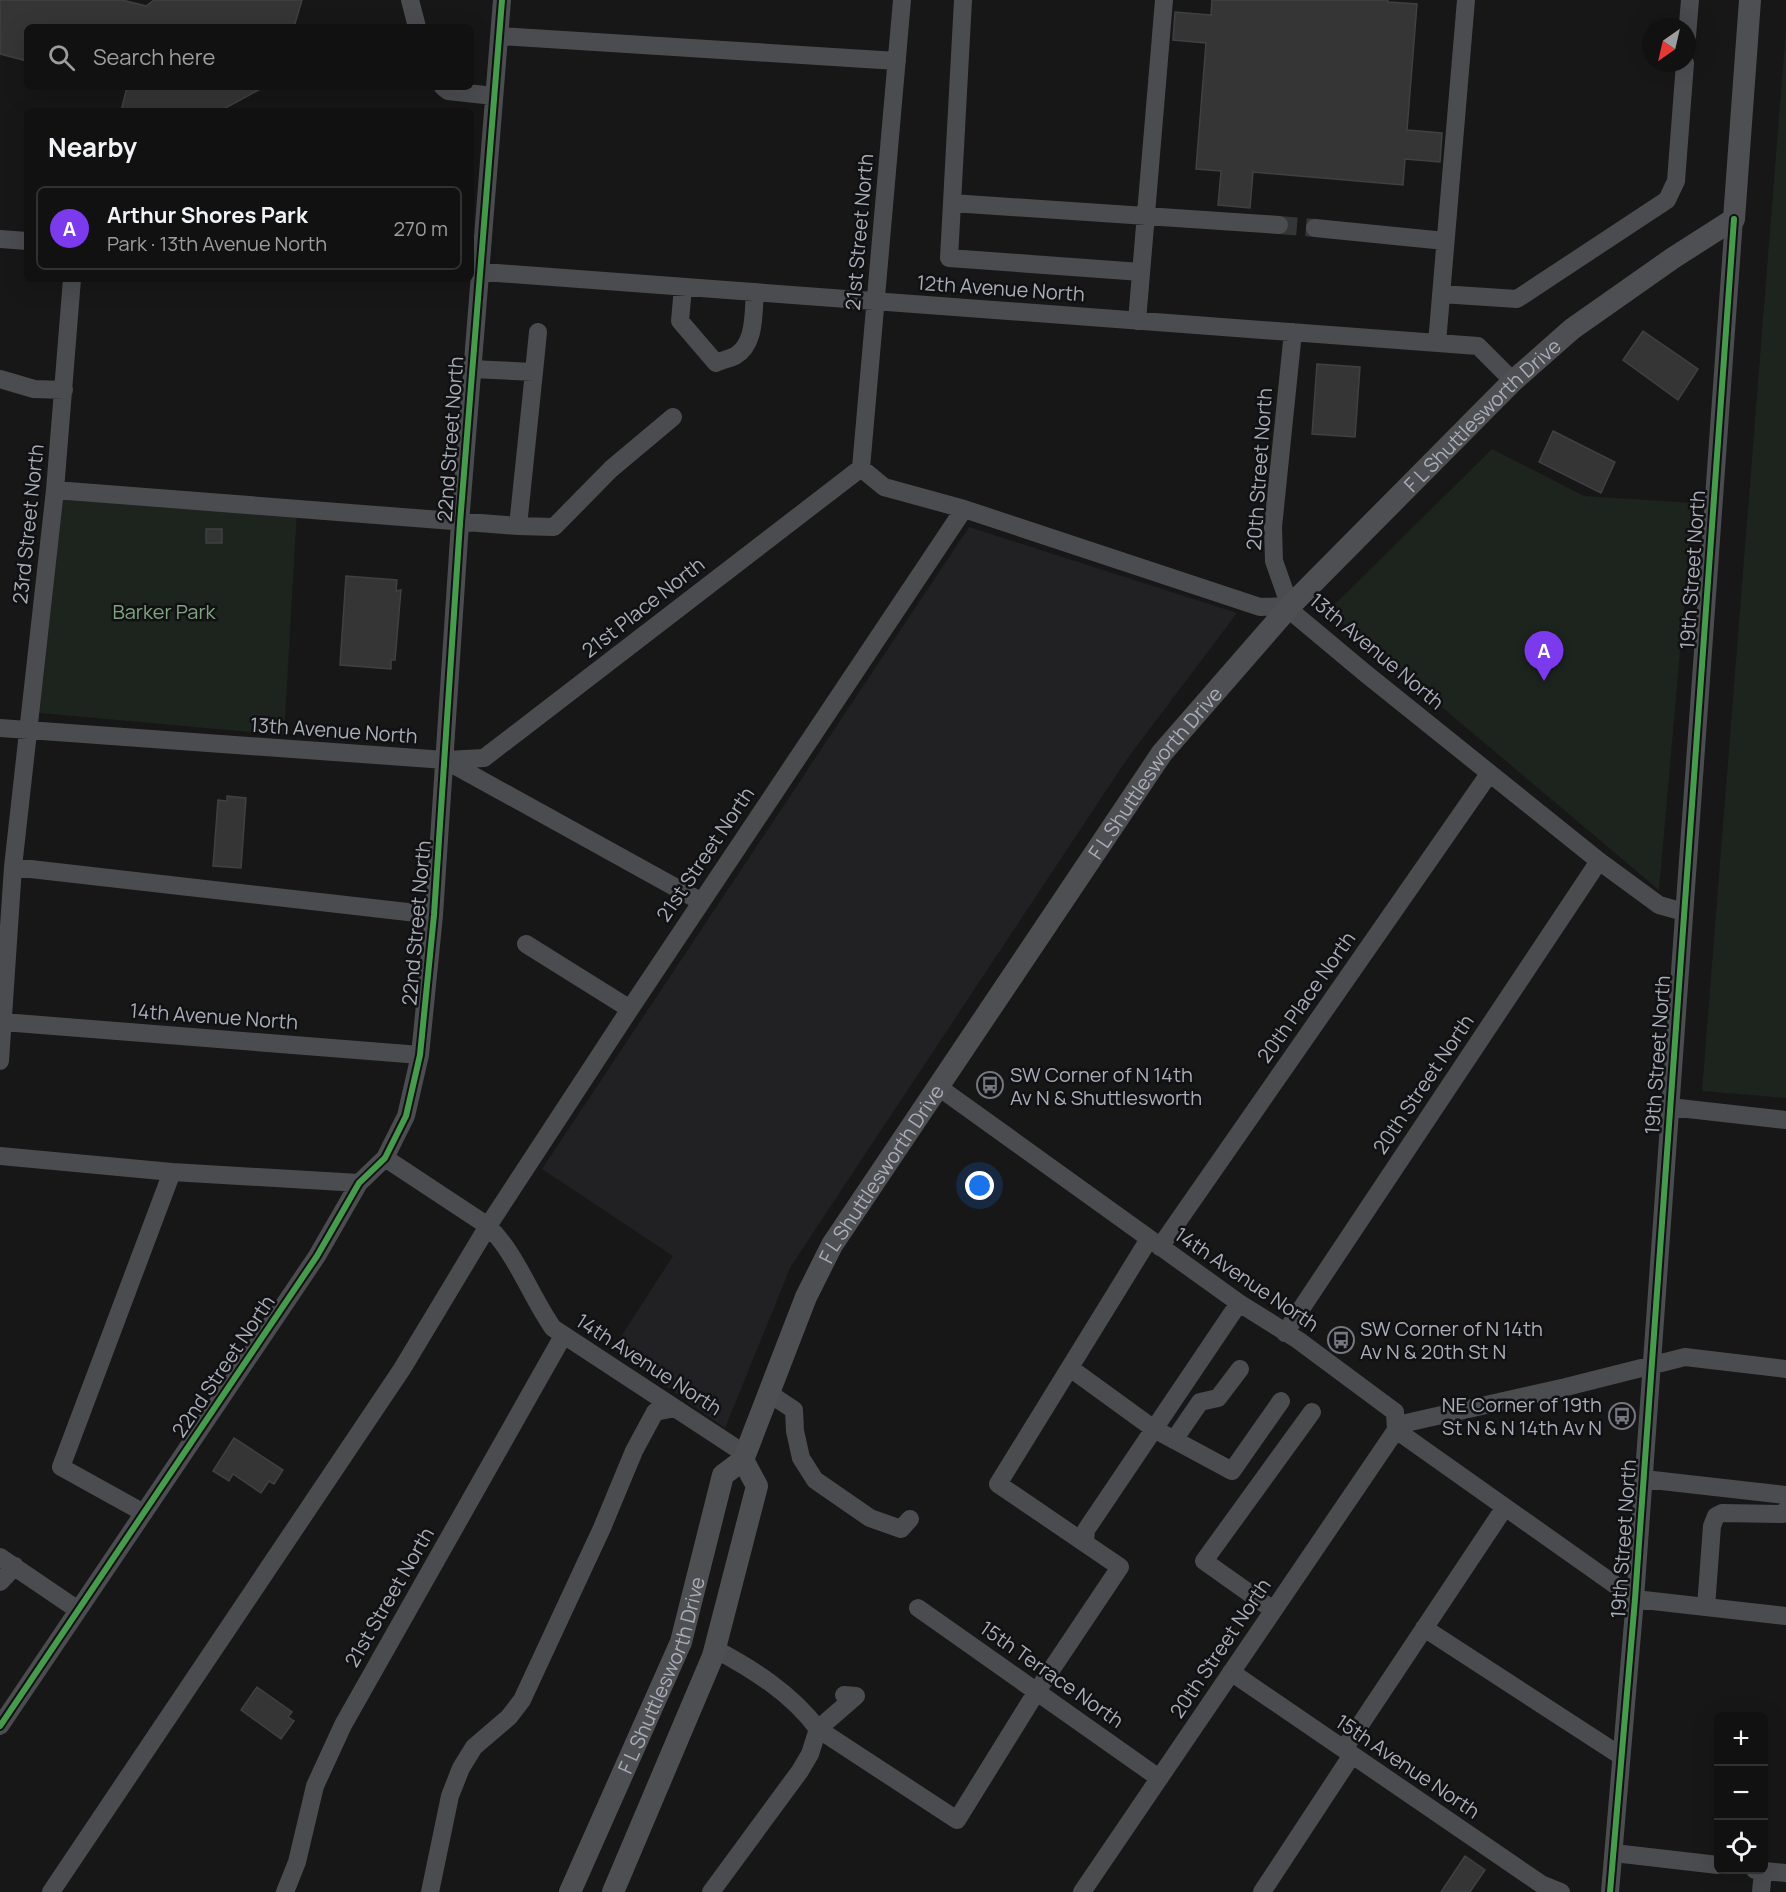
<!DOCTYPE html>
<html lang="en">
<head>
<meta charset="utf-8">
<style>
	body { margin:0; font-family:Manrope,sans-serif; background:#1e1f1f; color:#f1f3f6 }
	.controls { position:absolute; right:18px; bottom:18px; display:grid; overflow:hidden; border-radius:9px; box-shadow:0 6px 24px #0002 }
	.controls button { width:54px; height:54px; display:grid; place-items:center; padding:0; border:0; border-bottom:2px solid #303131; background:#111; color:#f1f3f6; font:30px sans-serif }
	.compass { position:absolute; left:1642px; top:18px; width:54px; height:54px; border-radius:50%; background:#111; box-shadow:0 6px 24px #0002; rotate:214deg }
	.you { position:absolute; left:980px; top:1186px; width:21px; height:21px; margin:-15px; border:4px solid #fff; border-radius:50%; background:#1a73e8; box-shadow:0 0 0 9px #1a73e833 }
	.badge { display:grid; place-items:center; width:39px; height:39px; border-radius:50%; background:#7c3aed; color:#fff; font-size:20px; font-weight:700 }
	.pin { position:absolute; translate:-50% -50px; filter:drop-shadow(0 2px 3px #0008) }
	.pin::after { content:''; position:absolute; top:32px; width:21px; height:18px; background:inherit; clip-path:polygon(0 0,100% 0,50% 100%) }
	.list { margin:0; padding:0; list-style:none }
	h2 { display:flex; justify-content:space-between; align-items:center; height:78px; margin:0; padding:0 24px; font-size:26px }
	h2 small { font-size:20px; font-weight:400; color:#9c9d9f }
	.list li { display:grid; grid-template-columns:39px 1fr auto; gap:18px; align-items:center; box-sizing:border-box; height:84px; margin:0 12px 12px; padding:0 12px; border:2px solid #303131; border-radius:9px }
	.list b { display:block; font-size:22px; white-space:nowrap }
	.list p { margin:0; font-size:20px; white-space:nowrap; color:#9c9d9f }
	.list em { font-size:20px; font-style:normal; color:#9c9d9f }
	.icon { flex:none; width:33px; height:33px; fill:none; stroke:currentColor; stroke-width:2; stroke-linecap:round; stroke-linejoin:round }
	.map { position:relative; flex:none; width:1786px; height:1892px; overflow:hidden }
	.search { position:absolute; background:#111; box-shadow:0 6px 24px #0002; left:24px; top:24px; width:450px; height:66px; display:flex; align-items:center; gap:15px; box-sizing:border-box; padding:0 21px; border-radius:9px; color:#9c9d9f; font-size:22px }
	.panel { position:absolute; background:#111; box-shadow:0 6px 24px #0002; left:24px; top:108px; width:450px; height:174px; border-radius:9px }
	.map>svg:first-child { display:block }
	.built { fill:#212123 }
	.green { fill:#1d241e }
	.building { fill:#353536; stroke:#3f4043; stroke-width:1.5 }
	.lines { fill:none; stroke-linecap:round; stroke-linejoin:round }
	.minor-tunnel { stroke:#343537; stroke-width:18; stroke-dasharray:18 9; stroke-linecap:butt }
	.minor { stroke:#4b4c50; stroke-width:18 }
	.major { stroke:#4d4f52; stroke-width:22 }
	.cycleway-casing { stroke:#111113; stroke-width:10 }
	.cycleway { stroke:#469c4c; stroke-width:6 }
	.labels { text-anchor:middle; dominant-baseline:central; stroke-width:5; stroke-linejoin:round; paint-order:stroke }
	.street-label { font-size:20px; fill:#a8adb8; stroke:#111113 }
	.park-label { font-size:20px; fill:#7fa381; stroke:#111113 }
	.poi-label { font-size:20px; fill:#a8adb8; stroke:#111113; text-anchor:start }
</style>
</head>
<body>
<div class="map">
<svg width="1786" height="1892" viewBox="0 0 1786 1892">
	<rect width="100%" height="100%" fill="#171717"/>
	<!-- built -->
	<path class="built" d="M969,527L1237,613L1127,759L791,1266L725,1428L613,1349L673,1256L542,1169Z"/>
	<!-- green -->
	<path class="green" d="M1786,29V1098L1702,1091Z
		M1492,449L1584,496L1693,503L1659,890L1328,611Z
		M55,490L297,510L284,735L29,712Z"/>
	<!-- building -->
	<path class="building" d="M0,0H122L146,6L154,0H302L294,27H27V61L0,54Z
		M1212,0H1388V2L1417,4L1407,130L1442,133L1440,162L1405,159L1403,185L1253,172L1250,208L1218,205L1221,171L1196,169L1206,43L1173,40L1175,12L1211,15Z
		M127,87H264L220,111H121Z
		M1643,331L1698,369L1678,400L1623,360Z
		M1317,364L1360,367L1355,437L1312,434Z
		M1553,431L1615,462L1601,493L1539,462Z
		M206,529H222V543H206Z
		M346,576L397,580L396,591L401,590L395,660H391V669L340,665Z
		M227,796L246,798L241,868L213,866L218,800L227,801Z
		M234,1438L283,1470L274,1484L269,1481L261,1493L233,1474L229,1481L213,1471Z
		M257,1687L292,1712L288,1717L294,1721L281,1739L241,1710Z
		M1465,1856L1485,1870L1470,1892H1441Z"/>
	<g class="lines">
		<!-- minor-tunnel -->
		<path class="minor-tunnel" d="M1279,225L1315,228"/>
		<!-- minor -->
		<path class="minor" d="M410,0L417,27
			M963,0L952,203L1279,225
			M500,36L897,61
			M1687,36L1690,0
			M443,87L448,91L494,96
			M952,203L949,258L1141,272
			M1315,228L1445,241
			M0,239L27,241
			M471,271L1478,346L1513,381
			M683,287L680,321L716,363C722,360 729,359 735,356C756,344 753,313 755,292
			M1441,294L1517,299L1667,200L1676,181L1685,63
			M1137,321L1164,0
			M1293,332L1273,527L1274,561L1292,612L1365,673L1599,861L1659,905L1684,912
			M1437,343L1466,0
			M471,369L534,372L538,332
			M534,372L518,526L554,527L611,469L673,417
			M0,379L34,389L64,390
			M861,468L902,0
			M861,468L884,487L964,509L1260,607L1290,606
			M55,490L518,526
			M0,728L445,760L700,901
			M446,760L484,758L861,468
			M13,867L434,915
			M526,944L630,1009
			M3,1022L420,1055
			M0,1061L13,867L55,490L72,279
			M937,1086L1239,1303L1298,1340L1395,1412L1396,1430
			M1670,1107L1786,1120
			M0,1156L172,1172
			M385,1158L488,1226C517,1255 530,1295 553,1328L745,1454
			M1160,1247L1489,774
			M1285,1333L1599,861
			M1070,1368L1154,1429L1232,1471L1281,1401
			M770,1394L794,1410L795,1431L801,1458L815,1480L870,1518L901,1529L910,1519
			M1396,1430L1635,1599L1786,1616
			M1174,1440L1200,1402L1218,1398L1240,1369
			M1644,1479L1786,1495
			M144,1513L61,1467L172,1172L359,1183
			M1085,1543L1086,1530L1239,1303
			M0,1557L78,1610
			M0,1582L15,1566
			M1706,1607L1712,1526L1716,1516L1722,1513L1783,1514L1786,1510
			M918,1608L1159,1778
			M1273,1610L1204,1561L1312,1412
			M1424,1628L1621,1756
			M715,1649C754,1670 791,1693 818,1729L957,1820L1037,1691L1120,1567L998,1484L1149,1239
			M1231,1672L1541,1884L1561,1892
			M0,1726L317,1256L359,1183L385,1158L406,1116L420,1055L434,915L460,523L502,0
			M1344,1749L1505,1507
			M1614,1853L1718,1865
			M1755,1870L1786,1873
			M51,1892L402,1369L488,1226L630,1009L964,509
			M285,1892L297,1862L315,1786L343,1725L563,1336
			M430,1892L450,1796L461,1768L474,1747L509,1717L522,1700L602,1528L634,1451L655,1412L675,1408
			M711,1892L800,1771L810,1754L818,1729L856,1696L844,1695
			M1082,1892L1396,1430L1406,1423L1566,1387L1685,1357L1786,1369
			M1262,1892L1352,1755
			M1610,1892L1635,1599L1734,219
			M1761,1892L1763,1870"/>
		<!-- major -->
		<g class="major">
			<path id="s1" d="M570,1892L681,1642L723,1475L743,1460L806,1297L832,1245L1162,753L1290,606L1513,381L1572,329L1673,258L1734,219L1750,0"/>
			<path d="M613,1892L713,1656L757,1486L743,1460"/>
		</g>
		<defs>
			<path id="cycleway" d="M0,1726L317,1256L359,1183L385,1158L406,1116L420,1055L434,915L460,523L502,0
				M1610,1892L1635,1599L1734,219"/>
		</defs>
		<!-- cycleway casing -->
		<use href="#cycleway" class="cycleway-casing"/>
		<!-- cycleway -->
		<use href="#cycleway" class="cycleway"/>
	</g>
	<!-- icons -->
	<defs>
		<symbol id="bus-ring" viewBox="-11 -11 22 22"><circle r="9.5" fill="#111113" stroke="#757880" stroke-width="1.5"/><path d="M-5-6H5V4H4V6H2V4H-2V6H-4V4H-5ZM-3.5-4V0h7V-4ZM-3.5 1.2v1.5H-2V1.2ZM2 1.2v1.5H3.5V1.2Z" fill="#757880"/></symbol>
	</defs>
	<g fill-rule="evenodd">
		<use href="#bus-ring" x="975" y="1070" width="30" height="30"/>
		<use href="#bus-ring" x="1326" y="1325" width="30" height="30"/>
		<use href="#bus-ring" x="1607" y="1401" width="30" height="30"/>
	</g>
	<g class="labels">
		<!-- street labels -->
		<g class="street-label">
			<text transform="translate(859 232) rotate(-85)">21st Street North</text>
			<text transform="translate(1001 288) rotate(4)">12th Avenue North</text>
			<text stroke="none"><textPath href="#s1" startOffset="1762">F L Shuttlesworth Drive</textPath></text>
			<text transform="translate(450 439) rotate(-86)">22nd Street North</text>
			<text transform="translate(1259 469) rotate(-86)">20th Street North</text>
			<text transform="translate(28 524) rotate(-84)">23rd Street North</text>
			<text transform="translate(1692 570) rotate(-86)">19th Street North</text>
			<text transform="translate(643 607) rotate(-38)">21st Place North</text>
			<text transform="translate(1377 651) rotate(40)">13th Avenue North</text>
			<text transform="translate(334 730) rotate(4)">13th Avenue North</text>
			<text stroke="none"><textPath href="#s1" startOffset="1276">F L Shuttlesworth Drive</textPath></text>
			<text transform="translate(705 854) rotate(-56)">21st Street North</text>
			<text transform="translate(416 923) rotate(-85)">22nd Street North</text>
			<text transform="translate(1306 997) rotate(-55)">20th Place North</text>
			<text transform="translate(214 1016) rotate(4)">14th Avenue North</text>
			<text transform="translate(1657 1055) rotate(-86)">19th Street North</text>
			<text transform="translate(1423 1084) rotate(-56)">20th Street North</text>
			<text stroke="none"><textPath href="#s1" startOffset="790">F L Shuttlesworth Drive</textPath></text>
			<text transform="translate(1247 1279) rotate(34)">14th Avenue North</text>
			<text transform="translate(649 1364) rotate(33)">14th Avenue North</text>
			<text transform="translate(223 1366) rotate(-56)">22nd Street North</text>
			<text transform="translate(1623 1539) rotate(-86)">19th Street North</text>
			<text transform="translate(389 1597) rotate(-60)">21st Street North</text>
			<text transform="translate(1220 1648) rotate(-56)">20th Street North</text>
			<text transform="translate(1052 1674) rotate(35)">15th Terrace North</text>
			<text stroke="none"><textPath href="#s1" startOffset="236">F L Shuttlesworth Drive</textPath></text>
			<text transform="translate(1408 1766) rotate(34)">15th Avenue North</text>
		</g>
		<!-- park labels -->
		<g class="park-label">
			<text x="164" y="611">Barker Park</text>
		</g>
		<!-- poi labels -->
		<g class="poi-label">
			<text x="1010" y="1074">SW Corner of N 14th<tspan x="1010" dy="23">Av N &amp; Shuttlesworth</tspan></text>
			<text x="1360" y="1328">SW Corner of N 14th<tspan x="1360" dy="23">Av N &amp; 20th St N</tspan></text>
			<text x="1602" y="1404" text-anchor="end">NE Corner of 19th<tspan x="1602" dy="23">St N &amp; N 14th Av N</tspan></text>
		</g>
	</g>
</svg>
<div class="controls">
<button>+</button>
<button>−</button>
<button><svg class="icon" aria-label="locate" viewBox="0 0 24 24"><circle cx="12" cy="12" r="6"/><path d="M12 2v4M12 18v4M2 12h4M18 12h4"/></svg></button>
</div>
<svg class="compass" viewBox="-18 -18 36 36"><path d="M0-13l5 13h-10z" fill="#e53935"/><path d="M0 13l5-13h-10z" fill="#9c9d9f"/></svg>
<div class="you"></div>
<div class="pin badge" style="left:1544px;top:681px">A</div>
<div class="search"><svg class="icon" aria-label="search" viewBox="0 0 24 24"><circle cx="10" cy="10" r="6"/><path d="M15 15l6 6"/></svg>Search here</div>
<section class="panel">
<h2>Nearby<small></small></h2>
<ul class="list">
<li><span class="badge">A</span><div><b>Arthur Shores Park</b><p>Park · 13th Avenue North</p></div><em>270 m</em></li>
</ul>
</section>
</div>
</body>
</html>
